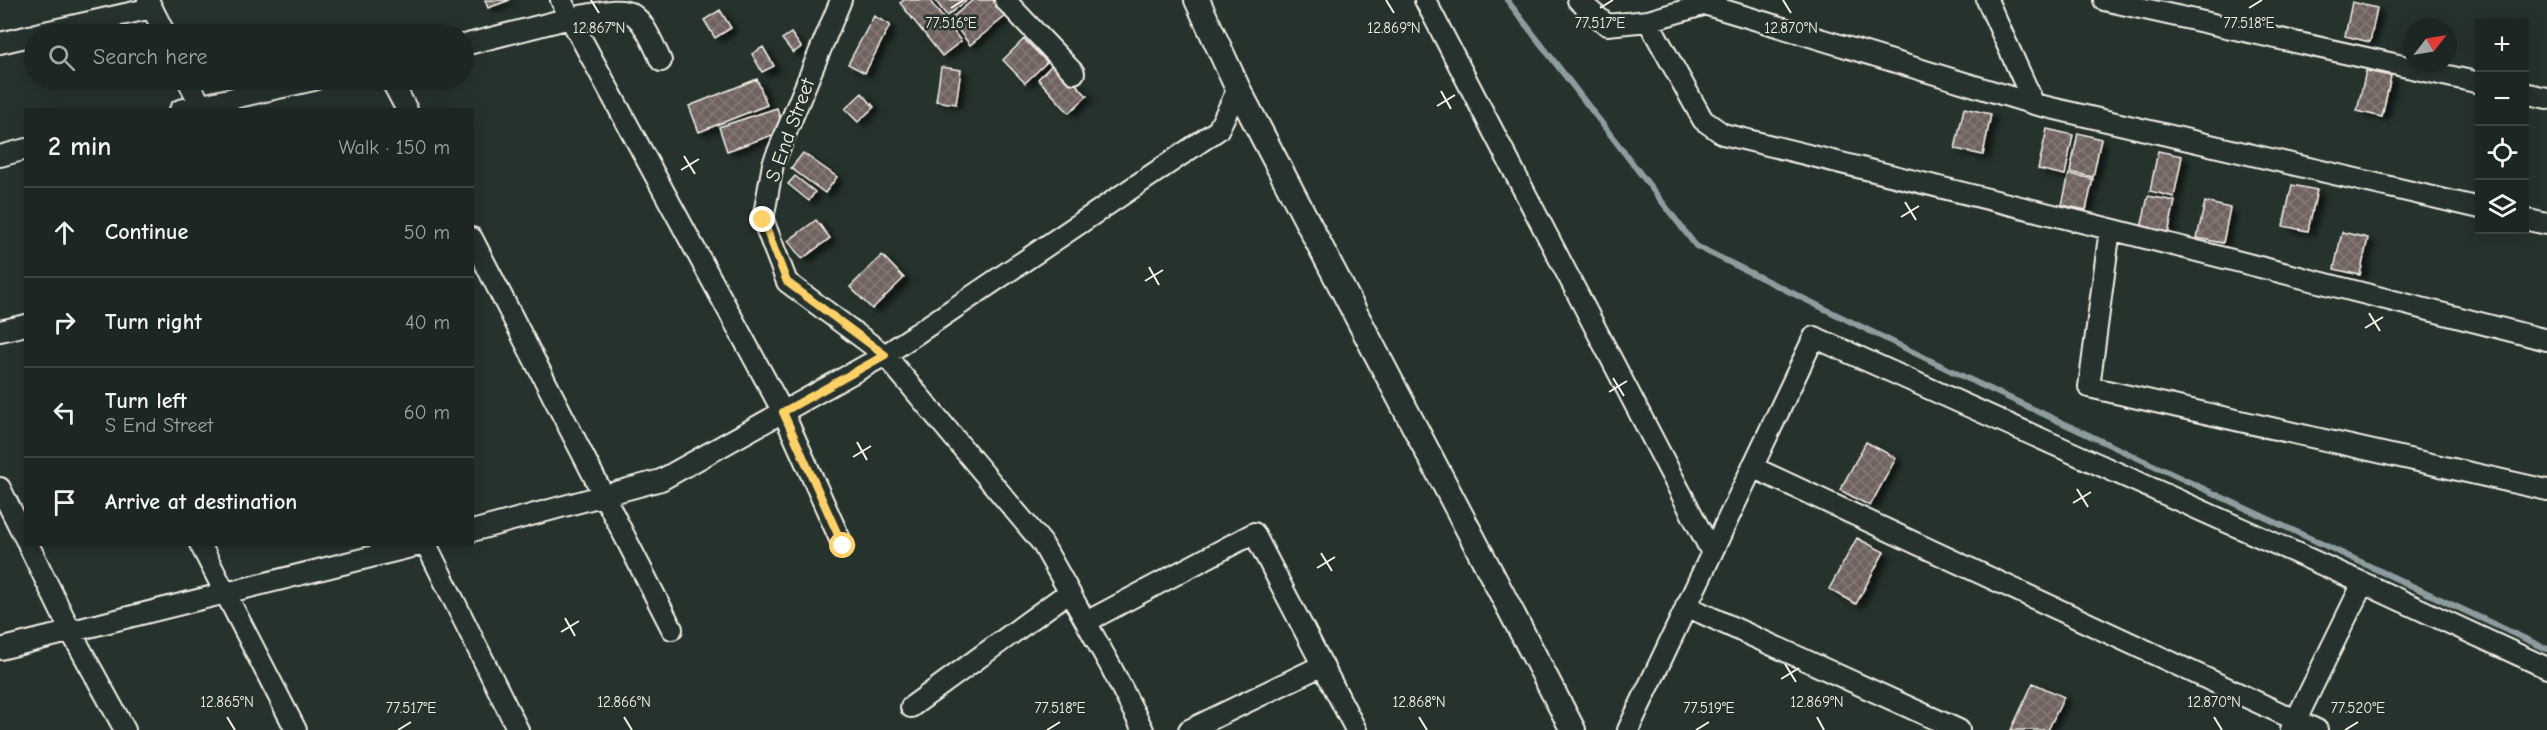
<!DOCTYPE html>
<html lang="en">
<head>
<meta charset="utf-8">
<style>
	body { margin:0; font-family:"Comic Neue",sans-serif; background:#29322f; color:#f1f3f6 }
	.controls { position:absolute; right:18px; top:18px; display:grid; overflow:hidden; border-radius:0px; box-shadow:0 3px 15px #0003 }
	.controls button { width:54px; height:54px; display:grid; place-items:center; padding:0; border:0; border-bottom:2px solid #3a4340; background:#1c2622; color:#f1f3f6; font:30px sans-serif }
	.compass { position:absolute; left:2403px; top:18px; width:54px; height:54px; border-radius:50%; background:#1c2622; box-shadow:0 3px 15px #0003; rotate:59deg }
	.stop { position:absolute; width:18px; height:18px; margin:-14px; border:4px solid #ffd166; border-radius:50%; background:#fff }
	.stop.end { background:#ffd166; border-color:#fff; box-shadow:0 2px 6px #0008 }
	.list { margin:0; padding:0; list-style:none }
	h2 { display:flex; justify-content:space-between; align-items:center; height:78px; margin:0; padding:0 24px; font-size:26px }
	h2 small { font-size:20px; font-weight:400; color:#a0a5a5 }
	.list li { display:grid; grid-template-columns:39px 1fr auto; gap:18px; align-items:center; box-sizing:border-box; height:90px; padding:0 24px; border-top:2px solid #3a4340 }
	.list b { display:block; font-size:22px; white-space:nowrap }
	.list p { margin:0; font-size:20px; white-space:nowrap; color:#a0a5a5 }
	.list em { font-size:20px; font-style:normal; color:#a0a5a5 }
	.icon { flex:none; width:33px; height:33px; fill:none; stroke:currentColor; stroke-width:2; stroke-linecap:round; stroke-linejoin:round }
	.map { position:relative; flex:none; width:2547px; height:730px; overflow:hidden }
	.search { position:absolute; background:#1c2622; box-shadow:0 3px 15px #0003; left:24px; top:24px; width:450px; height:66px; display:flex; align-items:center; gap:15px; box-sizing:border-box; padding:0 21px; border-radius:33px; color:#a0a5a5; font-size:22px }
	.panel { position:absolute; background:#1c2622; box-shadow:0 3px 15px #0003; left:24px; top:108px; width:450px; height:438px; border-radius:0px }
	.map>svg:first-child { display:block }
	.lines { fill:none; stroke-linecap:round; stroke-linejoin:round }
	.stream { stroke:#8d9c9f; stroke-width:6 }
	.building { fill:url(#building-cross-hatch); stroke:#f4f1e8; stroke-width:1.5; filter:url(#shadow) }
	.minor-casing { stroke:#f4f1e8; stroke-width:24 }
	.tertiary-casing { stroke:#f4f1e8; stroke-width:28 }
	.minor { stroke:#26332d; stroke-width:20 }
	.tertiary { stroke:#26332d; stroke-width:24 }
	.route { stroke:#ffd166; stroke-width:8 }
	.ticks { fill:none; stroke:#f4f1e8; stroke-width:2 }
	.labels { text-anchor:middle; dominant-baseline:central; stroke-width:5; stroke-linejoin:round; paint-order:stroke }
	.street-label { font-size:20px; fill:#f4f1e8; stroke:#26332d }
	.ticks-label { font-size:15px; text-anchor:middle; fill:#f4f1e8; stroke:#26332d; stroke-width:5; stroke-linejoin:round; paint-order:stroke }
</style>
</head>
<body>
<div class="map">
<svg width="2547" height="730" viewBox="0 0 2547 730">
	<defs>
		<pattern id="building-cross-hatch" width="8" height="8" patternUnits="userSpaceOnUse" patternTransform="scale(1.5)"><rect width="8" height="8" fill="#70635f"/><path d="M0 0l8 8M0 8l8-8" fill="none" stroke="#857a76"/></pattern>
		<filter id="shadow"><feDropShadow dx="6" dy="4" stdDeviation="3" flood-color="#0009"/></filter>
	</defs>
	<rect width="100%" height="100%" fill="#26332d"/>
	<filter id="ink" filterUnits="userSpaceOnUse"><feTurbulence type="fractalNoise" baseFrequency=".0167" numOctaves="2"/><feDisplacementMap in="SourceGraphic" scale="12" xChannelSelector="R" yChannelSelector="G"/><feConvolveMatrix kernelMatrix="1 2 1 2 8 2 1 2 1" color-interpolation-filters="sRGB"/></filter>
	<g filter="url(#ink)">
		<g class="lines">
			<!-- stream -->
			<path class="stream" d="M1507,0L1696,246L1962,376L2547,649"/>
		</g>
		<!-- building -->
		<path class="building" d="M485,0H510L488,8Z
			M904,0H929L961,41L942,56L900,3Z
			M935,0H967L947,16Z
			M973,0H993L1006,16L970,45L950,19Z
			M2352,2L2377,8L2370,42L2345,36Z
			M720,10L731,28L715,38L704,20Z
			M874,16L890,25L865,73L848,64Z
			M791,33L801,47L793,53L782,39Z
			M1024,39L1047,62L1025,83L1003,60Z
			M763,47L774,66L762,72L752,54Z
			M1055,62L1087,96L1069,113L1038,79Z
			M941,67L961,70L956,104L936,101Z
			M2366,71L2391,76L2382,117L2357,111Z
			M757,79L767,105L699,132L689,106Z
			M862,93L874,107L858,122L845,109Z
			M777,108L784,131L727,151L719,127Z
			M1964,108L1991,114L1983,155L1955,149Z
			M2047,129L2073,135L2065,175L2038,169Z
			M2078,133L2101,139L2093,177L2070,172Z
			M2158,151L2182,156L2174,197L2150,191Z
			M803,153L837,177L825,193L791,168Z
			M2069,174L2093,179L2086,210L2062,205Z
			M795,176L815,192L809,201L788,184Z
			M2292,185L2317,190L2308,231L2283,226Z
			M2148,196L2175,201L2168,234L2141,228Z
			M2205,202L2230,208L2223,243L2197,238Z
			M816,220L830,238L802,259L788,241Z
			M2342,232L2368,238L2360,275L2334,269Z
			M882,255L904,278L872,309L850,287Z
			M1866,442L1896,458L1870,506L1840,490Z
			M1857,538L1884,552L1856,604L1829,589Z
			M2033,683L2064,697L2048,730H2011Z"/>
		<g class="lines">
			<defs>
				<path id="minor" d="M148,0L165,34
					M561,0L570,18C632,7 634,0 661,61
					M841,0L773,164L763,220L787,282L885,355L1042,543L1111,667L1143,730
					M1005,0L1074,73
					M1425,0L1712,553
					M1578,0L1607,25L1648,21L1717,1
					M1987,0L2034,104
					M2104,0L2480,83
					M1704,4L2034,104L2480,208
					M1648,21L1703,120L1723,134L2110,229
					M36,34L152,8
					M0,43L34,35
					M464,45L570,18L783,412L843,546
					M188,80L203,110
					M391,80L407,110
					M2524,93L2547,98
					M180,110L314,80
					M0,156L26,149
					M2524,219L2547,224
					M472,238L672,629
					M0,331L26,325
					M2547,340L2110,229L2089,387L2547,490
					M1752,467L2317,730
					M0,488L26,540
					M472,531L661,480L885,355L1218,130L1238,89
					M28,544L71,632L125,730
					M200,544L296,730
					M426,544L518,730
					M1686,606L1959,730
					M1086,622L1254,533L1356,730
					M0,649L423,544
					M911,707L1069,592
					M1189,730L1323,665
					M1628,730L1814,337L2363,583L2547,668
					M2291,730L2363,583"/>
				<path id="tertiary" d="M1197,0L1238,89L1573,730"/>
			</defs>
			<!-- minor casing -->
			<use href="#minor" class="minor-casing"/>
			<!-- tertiary casing -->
			<use href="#tertiary" class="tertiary-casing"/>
			<!-- minor -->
			<use href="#minor" class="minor"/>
			<!-- tertiary -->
			<use href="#tertiary" class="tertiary"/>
		</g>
	</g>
	<g class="lines" filter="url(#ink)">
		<!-- route -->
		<path class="route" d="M763,220L787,282L885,355L783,412L843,546"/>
	</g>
	<!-- ticks -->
	<path class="ticks" d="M591,0L599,13M1386,0L1394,13M1783,0L1791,13M951,8L964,0M1600,8L1613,0M2249,8L2262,0M1441,91L1451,109M1437,106L1455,95M684,156L695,174M681,170L699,159M1905,202L1916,220M1901,217L1919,206M1149,267L1159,285M1145,281L1163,270M2369,313L2380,331M2365,328L2383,317M1613,378L1624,396M1609,392L1627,381M857,442L867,460M853,457L871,446M2077,489L2088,507M2073,503L2091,492M1321,553L1332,571M1317,568L1335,557M565,618L575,636M561,632L579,621M1785,664L1796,682M1781,679L1799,668M227,717L235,730M624,717L632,730M1419,717L1427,730M1817,717L1824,730M2214,717L2222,730M398,730L411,722M1047,730L1060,722M1696,730L1709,722M2345,730L2358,722"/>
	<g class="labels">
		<!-- street labels -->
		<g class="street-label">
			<text transform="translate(790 130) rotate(-70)">S End Street</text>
		</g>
	</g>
	<g class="ticks-label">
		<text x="1600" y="28">77.517°E</text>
		<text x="951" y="28">77.516°E</text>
		<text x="2249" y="28">77.518°E</text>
		<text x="599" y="33">12.867°N</text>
		<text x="1394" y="33">12.869°N</text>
		<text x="1791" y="33">12.870°N</text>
		<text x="227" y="707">12.865°N</text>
		<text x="624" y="707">12.866°N</text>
		<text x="1419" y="707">12.868°N</text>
		<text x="1817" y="707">12.869°N</text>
		<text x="2214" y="707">12.870°N</text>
		<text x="411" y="713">77.517°E</text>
		<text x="1060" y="713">77.518°E</text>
		<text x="1709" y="713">77.519°E</text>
		<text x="2358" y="713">77.520°E</text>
	</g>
</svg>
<div class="controls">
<button>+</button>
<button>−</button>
<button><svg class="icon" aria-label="locate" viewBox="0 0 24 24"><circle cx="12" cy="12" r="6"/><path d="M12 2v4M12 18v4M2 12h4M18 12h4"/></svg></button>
<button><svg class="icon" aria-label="layers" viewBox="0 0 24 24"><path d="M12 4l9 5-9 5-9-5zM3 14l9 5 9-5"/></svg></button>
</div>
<svg class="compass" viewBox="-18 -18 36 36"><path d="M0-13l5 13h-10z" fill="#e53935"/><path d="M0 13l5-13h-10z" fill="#a0a5a5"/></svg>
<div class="stop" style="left:843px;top:546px"></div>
<div class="stop end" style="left:763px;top:220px"></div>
<div class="search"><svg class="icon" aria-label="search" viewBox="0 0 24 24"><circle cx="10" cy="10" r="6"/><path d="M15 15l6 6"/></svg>Search here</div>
<section class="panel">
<h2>2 min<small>Walk · 150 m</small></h2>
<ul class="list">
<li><svg class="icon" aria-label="ahead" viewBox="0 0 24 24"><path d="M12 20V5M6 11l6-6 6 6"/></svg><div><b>Continue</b></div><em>50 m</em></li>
<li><svg class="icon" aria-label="right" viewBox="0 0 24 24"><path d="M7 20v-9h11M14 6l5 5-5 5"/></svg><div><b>Turn right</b></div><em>40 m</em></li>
<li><svg class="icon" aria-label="left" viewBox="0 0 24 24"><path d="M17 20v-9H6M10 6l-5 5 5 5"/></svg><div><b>Turn left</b><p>S End Street</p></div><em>60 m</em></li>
<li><svg class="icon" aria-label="arrive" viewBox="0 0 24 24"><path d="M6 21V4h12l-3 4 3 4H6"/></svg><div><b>Arrive at destination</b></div></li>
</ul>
</section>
</div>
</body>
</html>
